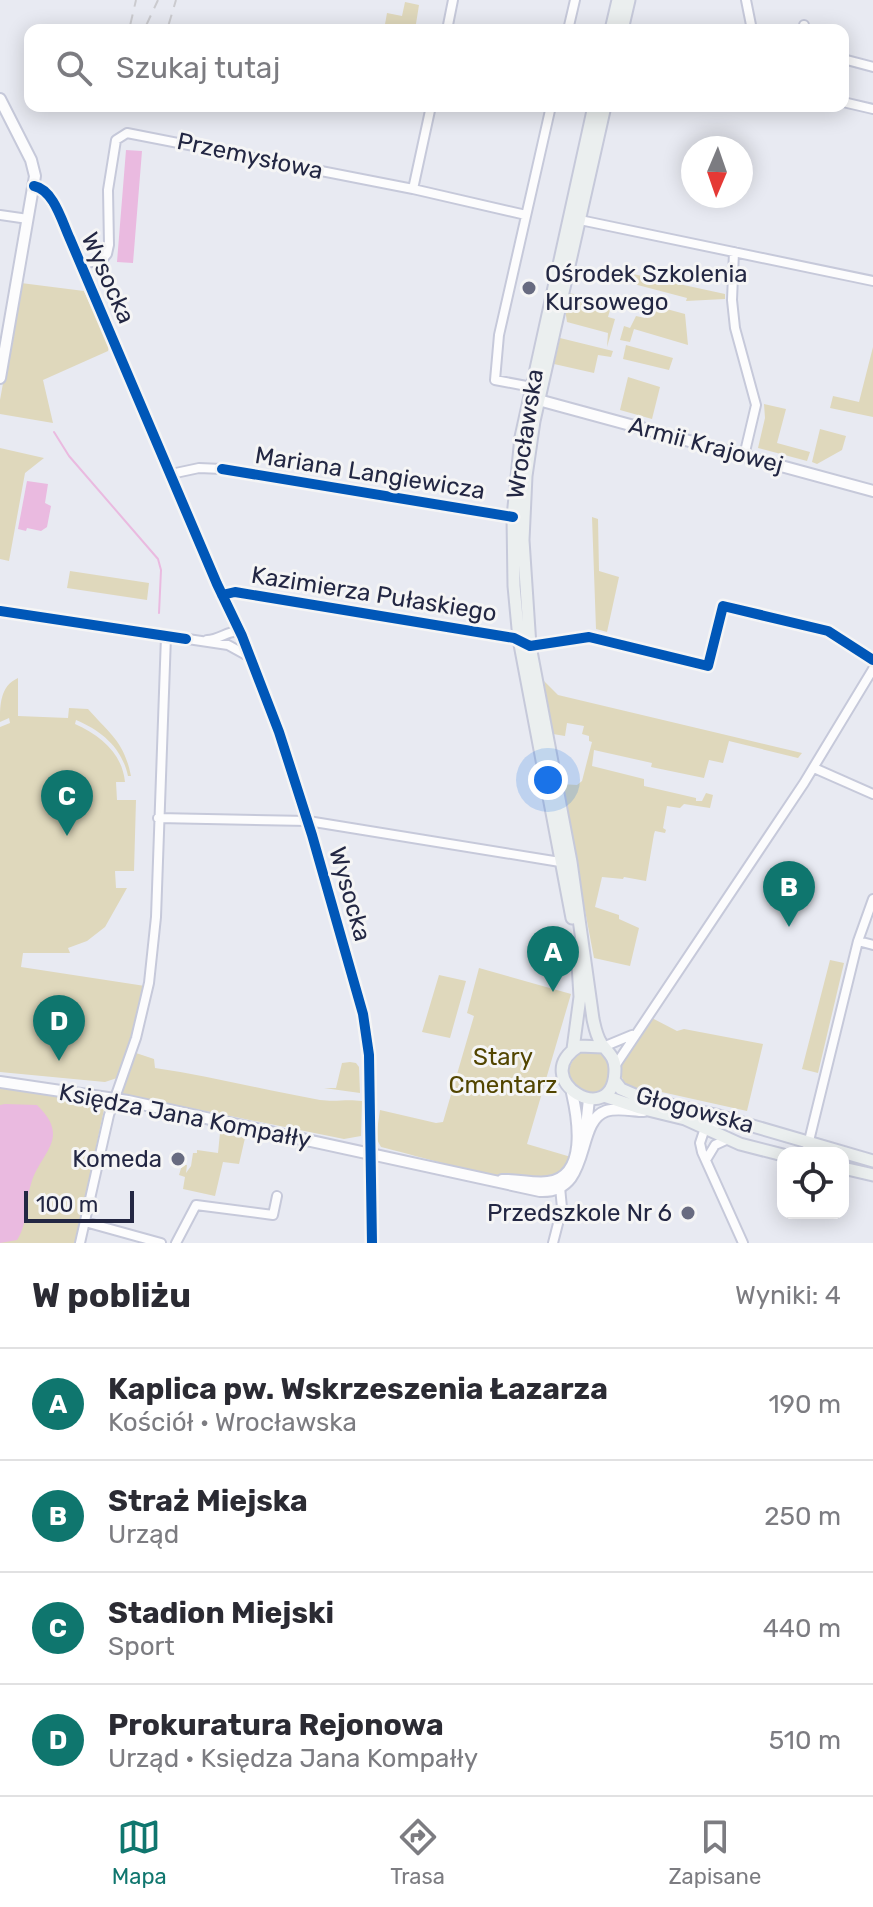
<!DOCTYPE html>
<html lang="pl">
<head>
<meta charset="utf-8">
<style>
	body { margin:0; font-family:Rubik,sans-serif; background:#f2f2f3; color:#2b2b33 }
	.controls { position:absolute; right:24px; bottom:24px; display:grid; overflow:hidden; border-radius:16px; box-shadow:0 4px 20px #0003 }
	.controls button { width:72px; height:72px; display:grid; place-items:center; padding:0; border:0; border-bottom:2px solid #e1e1e2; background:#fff; color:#2b2b33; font:40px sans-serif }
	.compass { position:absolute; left:681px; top:136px; width:72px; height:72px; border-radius:50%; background:#fff; box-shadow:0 4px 20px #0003; rotate:182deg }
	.scale { position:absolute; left:24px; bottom:20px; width:110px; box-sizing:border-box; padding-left:8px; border:4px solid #232743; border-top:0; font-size:22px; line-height:28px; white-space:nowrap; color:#232743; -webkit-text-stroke:6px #f5f5f5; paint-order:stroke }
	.you { position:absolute; left:548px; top:780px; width:28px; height:28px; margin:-20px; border:6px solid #fff; border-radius:50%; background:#1a73e8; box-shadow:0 0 0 12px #1a73e833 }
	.badge { display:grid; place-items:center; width:52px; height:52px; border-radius:50%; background:#0f766e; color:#fff; font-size:26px; font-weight:700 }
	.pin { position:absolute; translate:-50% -66px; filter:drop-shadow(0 2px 4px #0008) }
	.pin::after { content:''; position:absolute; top:42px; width:28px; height:24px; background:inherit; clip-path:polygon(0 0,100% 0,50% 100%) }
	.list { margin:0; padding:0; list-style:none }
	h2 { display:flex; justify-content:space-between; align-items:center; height:104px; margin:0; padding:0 32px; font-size:34px }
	h2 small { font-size:26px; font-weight:400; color:#7c7c81 }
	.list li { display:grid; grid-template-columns:52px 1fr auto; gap:24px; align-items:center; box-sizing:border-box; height:112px; padding:0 32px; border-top:2px solid #e1e1e2 }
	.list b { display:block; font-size:30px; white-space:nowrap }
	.list p { margin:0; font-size:26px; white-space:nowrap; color:#7c7c81 }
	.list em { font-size:26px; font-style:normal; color:#7c7c81 }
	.icon { flex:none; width:44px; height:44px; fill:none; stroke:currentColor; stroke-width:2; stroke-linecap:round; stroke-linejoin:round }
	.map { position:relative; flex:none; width:873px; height:1243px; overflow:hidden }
	.search { position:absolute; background:#fff; box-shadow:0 4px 20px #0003; left:24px; right:24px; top:24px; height:88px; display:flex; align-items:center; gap:20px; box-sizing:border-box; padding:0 28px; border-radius:16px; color:#7c7c81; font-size:30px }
	.sheet { height:552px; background:#fff }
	nav { display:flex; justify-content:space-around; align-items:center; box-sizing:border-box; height:112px; border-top:2px solid #e1e1e2; background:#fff; font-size:22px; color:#7c7c81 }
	nav a { display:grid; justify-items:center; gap:4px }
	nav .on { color:#0f766e }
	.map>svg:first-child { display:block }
	.green { fill:#dfd8bc }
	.water { fill:#eabae0 }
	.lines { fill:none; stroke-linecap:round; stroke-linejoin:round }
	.stream { stroke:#eabae0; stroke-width:2 }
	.minor-casing { stroke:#c6c9da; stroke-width:12 }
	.tertiary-casing { stroke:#c6c9da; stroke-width:14 }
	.secondary-casing { stroke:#c6c9da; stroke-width:15 }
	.minor { stroke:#fcfcfd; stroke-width:8 }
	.tertiary { stroke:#fcfcfd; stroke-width:10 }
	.secondary { stroke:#ebefef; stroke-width:11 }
	.rail { stroke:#cbcbcf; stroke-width:2; stroke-dasharray:16 8; stroke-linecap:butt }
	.cycleway-casing { stroke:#f5f5f5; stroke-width:15 }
	.cycleway { stroke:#0057b8; stroke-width:10 }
	.poi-dot { fill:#686b80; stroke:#f5f5f5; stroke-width:3 }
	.labels { text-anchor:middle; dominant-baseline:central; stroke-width:6; stroke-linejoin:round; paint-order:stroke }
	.street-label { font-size:24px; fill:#232743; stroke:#f5f5f5 }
	.poi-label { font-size:24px; fill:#232743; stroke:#f5f5f5; text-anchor:end }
	.park-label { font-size:24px; fill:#524500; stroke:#f5f5f5 }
</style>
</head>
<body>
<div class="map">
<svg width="873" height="1243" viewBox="0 0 873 1243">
	<rect width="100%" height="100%" fill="#e8eaf2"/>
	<!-- green -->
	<path class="green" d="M405,2L419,5L415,30H384L387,13L402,16Z
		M633,274L725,294V299L686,301L687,298L630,283Z
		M21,283L84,291L109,346L108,351L43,380L53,423L0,414V400Z
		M569,293L612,303L608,317L615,319L607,347L608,333L567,322L565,309Z
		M626,298L685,314L688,345L634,329L630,342L620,340L624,326L630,328L636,316L645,318L646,313L624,307Z
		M560,338L613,351L611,357L598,355L594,373L554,364Z
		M626,345L673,358L669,370L623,359Z
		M873,347V417L830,408L833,396L859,402Z
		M628,377L660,387L652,419L620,410Z
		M764,404L786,409L777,443L810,452L807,461L758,448L765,418Z
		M820,429L846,436L842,450L817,464L812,462Z
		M0,448L44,458L25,473L9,561L0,559Z
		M592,517L598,519L599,571L619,577L607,632L596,629Z
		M70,571L149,583L147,600L67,588Z
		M18,678V716L68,718L69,708L88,709C109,733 124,741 131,776H128C122,748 102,731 76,720L75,724C101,736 122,753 125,782H116L117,800H136L134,871H115L116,888H127L105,927L87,941L68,948L70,953H23L21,967L145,986L133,1038L117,1078L105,1082L0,1072V727L10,723L9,718L0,722C0,705 0,686 18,678Z
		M544,681L558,695L802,753L798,758L729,741L723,763L709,760L704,778L651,767L652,763L594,750L592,766L644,779V786L696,798V801H702L706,793L713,795L710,808L684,804L680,808L667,806L663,828L666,830L665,833L655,831L654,834L646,881L624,877L623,879L602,877L595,907L619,915V919L639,928L630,966L594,958L561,784L577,785L582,781L592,742L589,741V736L582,734L584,726L567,723L565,736L553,734Z
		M830,960L844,963L818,1073L802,1069Z
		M479,968L571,994L527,1144L571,1157C565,1167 561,1176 549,1178C510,1185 423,1157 381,1147L376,1138L380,1110L436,1123L443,1122L474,1016L467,1013Z
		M439,975L466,981L450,1038L422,1032Z
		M650,1017L677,1031L684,1029L763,1044L747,1111L648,1089L628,1088C608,1066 638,1037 650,1017Z
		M580,1049C593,1050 608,1050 609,1067C612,1103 569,1099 569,1072C569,1064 576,1056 580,1049Z
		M136,1053L154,1059L155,1068C210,1076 264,1090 320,1100C337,1102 345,1099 362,1101L361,1136L344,1139L121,1094Z
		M350,1062L356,1063L359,1067L360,1093L324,1088H336L342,1063Z
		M0,1086C18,1092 33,1092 51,1093C68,1094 86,1099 102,1102L105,1105L96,1147V1162L76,1243H0Z
		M220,1133L245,1138L239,1164L223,1162L215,1196L183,1189L185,1177L179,1175L182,1165H187L186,1173L191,1166L193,1153H197V1150L218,1153Z"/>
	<!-- water -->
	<path class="water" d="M126,150L142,151L133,263L117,262Z
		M27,481L48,484L45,503L51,506L47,527L41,531L27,528L26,531L18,529Z
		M5,1104L37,1105C72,1139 40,1152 31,1184C25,1203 28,1224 17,1240L0,1243V1105Z"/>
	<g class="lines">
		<!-- stream -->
		<path class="stream" d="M54,432L69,456L158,559L161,570L159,613"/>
		<defs>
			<path id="minor" d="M746,0L752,30
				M447,30L453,0
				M568,30L575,0
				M804,30V25
				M843,59L873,67
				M843,102L873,109
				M34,186C54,190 62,222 70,239L217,584L242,636L279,732L312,835L363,1014L369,1055L372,1243
				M413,189L431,106
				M0,215L28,219
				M580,220L873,281
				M734,252L732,300L735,328L756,405L744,456
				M81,264L102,260L107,254L109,245L108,190L116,140L127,133L413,189L526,215
				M537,388L495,380L499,335L551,106
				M171,474L199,468L222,469L519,517
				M222,595L235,592L514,638L530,646L589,637L708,666L723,606L828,631L873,660
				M0,611L228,645L248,656
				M207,640C219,640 229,630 238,632
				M814,768L873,794
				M158,818L308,821L560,862
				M858,941L873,945
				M603,1047L632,1035
				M615,1066L804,783L873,669
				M731,1120L705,1128L700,1143L702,1152L743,1243
				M806,1153L858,941L873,899
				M706,1160L715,1145L728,1139
				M85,1222L161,1243
				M80,1243L109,1115L136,1038L149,983L156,917L166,636
				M176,1243L196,1205L273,1215L277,1196
				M553,1243L562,1208L560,1187"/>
			<path id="tertiary" d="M0,99L31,160L35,176L0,378
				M531,398L873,491
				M0,1082L128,1101L540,1191C593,1193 574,1122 606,1111C617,1107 633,1111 644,1111
				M585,1136L589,1099
				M502,1180C517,1179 533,1184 548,1182C588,1177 578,1119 572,1093"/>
			<path id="secondary" d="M611,30L618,0
				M622,30L629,0
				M572,918L519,639L514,586L513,517L521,437L594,106
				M603,1047L579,1046C526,1079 615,1133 615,1069C615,1056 607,1052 601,1043C596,1035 595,1028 593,1019L571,862L530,646L523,540L526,476L534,421L605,106
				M573,1049L580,997L577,947
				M614,1080L621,1089L644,1099L715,1115L873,1161
				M604,1096L640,1108L685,1119L740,1144L783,1155
				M843,1168L873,1175"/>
		</defs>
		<!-- minor casing -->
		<use href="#minor" class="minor-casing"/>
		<!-- tertiary casing -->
		<use href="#tertiary" class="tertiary-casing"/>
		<!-- secondary casing -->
		<use href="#secondary" class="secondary-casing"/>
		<!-- minor -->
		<use href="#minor" class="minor"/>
		<!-- tertiary -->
		<use href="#tertiary" class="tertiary"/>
		<!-- secondary -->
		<use href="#secondary" class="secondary"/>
		<!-- rail -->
		<path class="rail" d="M129,30L136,0
			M144,30L158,0
			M167,30L176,0"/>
		<defs>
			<path id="cycleway" d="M34,186C54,190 62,222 70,239L217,584L242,636L279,732L312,835L363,1014L369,1055L372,1243
				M222,469L513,517
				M222,595L235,592L514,638L530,646L589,637L708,666L723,606L828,631L873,660
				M0,611L186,639"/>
		</defs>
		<!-- cycleway casing -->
		<use href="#cycleway" class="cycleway-casing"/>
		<!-- cycleway -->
		<use href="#cycleway" class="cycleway"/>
	</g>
	<!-- markers -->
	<g class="poi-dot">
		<circle cx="529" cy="288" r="8"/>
		<circle cx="178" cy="1159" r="8"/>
		<circle cx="688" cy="1213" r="8"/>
	</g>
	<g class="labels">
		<!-- street labels -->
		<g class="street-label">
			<text transform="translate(250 156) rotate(12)">Przemysłowa</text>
			<text transform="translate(108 278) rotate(66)">Wysocka</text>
			<text transform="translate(525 434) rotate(-81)">Wrocławska</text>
			<text transform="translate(706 445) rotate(15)">Armii Krajowej</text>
			<text transform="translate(370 473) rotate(9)">Mariana Langiewicza</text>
			<text transform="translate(374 594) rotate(9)">Kazimierza Pułaskiego</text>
			<text transform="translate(350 894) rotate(74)">Wysocka</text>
			<text transform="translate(695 1110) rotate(15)">Głogowska</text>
			<text transform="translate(185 1116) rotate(11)">Księdza Jana Kompałły</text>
		</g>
		<!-- poi labels -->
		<g class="poi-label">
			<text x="545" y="274" text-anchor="start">Ośrodek Szkolenia<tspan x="545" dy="28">Kursowego</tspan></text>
			<text x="162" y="1159">Komeda</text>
			<text x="672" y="1213">Przedszkole Nr 6</text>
		</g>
		<!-- park labels -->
		<g class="park-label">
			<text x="503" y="1057">Stary<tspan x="503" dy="28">Cmentarz</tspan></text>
		</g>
	</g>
</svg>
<div class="controls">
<button><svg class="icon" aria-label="locate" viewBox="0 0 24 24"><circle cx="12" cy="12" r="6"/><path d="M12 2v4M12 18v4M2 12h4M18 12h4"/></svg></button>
</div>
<svg class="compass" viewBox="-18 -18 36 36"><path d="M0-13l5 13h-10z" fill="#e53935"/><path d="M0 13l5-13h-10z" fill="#7c7c81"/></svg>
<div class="scale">100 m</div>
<div class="you"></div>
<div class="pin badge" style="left:553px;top:992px">A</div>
<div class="pin badge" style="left:789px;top:927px">B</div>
<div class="pin badge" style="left:67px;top:836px">C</div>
<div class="pin badge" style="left:59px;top:1061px">D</div>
<div class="search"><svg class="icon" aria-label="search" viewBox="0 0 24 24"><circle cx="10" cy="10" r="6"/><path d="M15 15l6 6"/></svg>Szukaj tutaj</div>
</div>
<section class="sheet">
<h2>W pobliżu<small>Wyniki: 4</small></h2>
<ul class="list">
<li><span class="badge">A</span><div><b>Kaplica pw. Wskrzeszenia Łazarza</b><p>Kościół · Wrocławska</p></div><em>190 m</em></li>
<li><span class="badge">B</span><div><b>Straż Miejska</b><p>Urząd</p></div><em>250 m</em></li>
<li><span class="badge">C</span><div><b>Stadion Miejski</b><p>Sport</p></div><em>440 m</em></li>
<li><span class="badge">D</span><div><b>Prokuratura Rejonowa</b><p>Urząd · Księdza Jana Kompałły</p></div><em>510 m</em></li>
</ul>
</section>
<nav>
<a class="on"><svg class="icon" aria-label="map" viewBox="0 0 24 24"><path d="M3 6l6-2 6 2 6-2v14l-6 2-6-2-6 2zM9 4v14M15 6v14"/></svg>Mapa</a>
<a><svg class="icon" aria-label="directions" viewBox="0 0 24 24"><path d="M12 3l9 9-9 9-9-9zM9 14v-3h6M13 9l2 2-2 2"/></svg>Trasa</a>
<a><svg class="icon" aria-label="saved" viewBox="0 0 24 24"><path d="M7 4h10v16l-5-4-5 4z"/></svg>Zapisane</a>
</nav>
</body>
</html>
